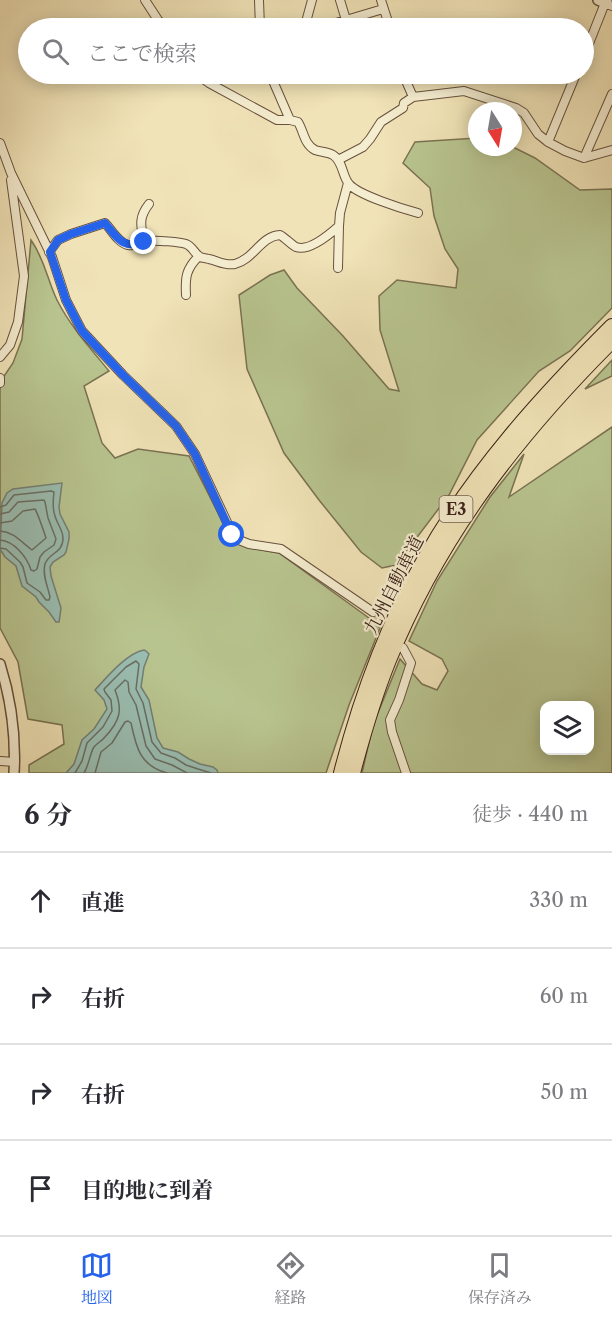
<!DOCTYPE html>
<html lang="ja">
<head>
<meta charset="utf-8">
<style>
	body { margin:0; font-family:"Libre Caslon Text","Noto Serif JP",serif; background:#f7f7f7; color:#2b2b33 }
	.controls { position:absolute; right:18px; bottom:18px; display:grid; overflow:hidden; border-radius:12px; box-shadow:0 3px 15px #0003 }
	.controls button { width:54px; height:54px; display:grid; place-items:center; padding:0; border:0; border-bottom:2px solid #e1e1e2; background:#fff; color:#2b2b33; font:30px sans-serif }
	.compass { position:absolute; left:468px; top:102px; width:54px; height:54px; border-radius:50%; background:#fff; box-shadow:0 3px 15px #0003; rotate:169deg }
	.stop { position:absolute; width:18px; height:18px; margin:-14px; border:4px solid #2563eb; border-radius:50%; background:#fff }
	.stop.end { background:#2563eb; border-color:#fff; box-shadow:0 2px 6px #0008 }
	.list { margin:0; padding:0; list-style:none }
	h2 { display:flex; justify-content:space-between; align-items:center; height:78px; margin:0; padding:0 24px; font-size:26px }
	h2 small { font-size:20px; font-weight:400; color:#7c7c81 }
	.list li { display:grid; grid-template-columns:39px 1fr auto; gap:18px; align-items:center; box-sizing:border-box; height:96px; padding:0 24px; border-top:2px solid #e1e1e2 }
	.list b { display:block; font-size:22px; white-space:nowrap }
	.list em { font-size:20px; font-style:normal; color:#7c7c81 }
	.icon { flex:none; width:33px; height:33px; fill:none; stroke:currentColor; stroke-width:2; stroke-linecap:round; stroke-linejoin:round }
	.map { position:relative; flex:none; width:612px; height:773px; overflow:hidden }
	.search { position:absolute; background:#fff; box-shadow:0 3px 15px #0003; left:18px; right:18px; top:18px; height:66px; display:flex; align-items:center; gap:15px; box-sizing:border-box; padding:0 21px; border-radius:33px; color:#7c7c81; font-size:22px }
	.sheet { height:462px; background:#fff }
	nav { display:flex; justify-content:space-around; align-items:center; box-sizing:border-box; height:84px; border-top:2px solid #e1e1e2; background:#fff; font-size:16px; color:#7c7c81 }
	nav a { display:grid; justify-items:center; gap:3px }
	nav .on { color:#2563eb }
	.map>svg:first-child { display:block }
	.green { fill:#b8c48f; stroke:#7a7252; stroke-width:1.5; fill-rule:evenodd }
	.water { fill:#9abeb2; stroke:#747f74; stroke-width:1.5 }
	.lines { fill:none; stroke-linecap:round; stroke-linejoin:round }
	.shore { stroke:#6a6f64; stroke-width:1.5 }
	.minor-tunnel { stroke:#ccbc97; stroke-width:8; stroke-dasharray:8 4; stroke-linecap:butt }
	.minor-casing { stroke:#68513e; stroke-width:10 }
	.tertiary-casing { stroke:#68513e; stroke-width:12 }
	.motorway-casing { stroke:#3b2016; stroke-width:16 }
	.minor { stroke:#f5edd0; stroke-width:8 }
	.tertiary { stroke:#f5edd0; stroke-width:9 }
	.motorway { stroke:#f0e3b7; stroke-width:14 }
	.route { stroke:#2563eb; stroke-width:8 }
	.labels { text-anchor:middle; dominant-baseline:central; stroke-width:4.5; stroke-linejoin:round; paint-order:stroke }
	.shield { fill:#f5edd0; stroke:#735e4e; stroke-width:1.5 }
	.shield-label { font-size:16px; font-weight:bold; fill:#3b2016 }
	.street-label { font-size:18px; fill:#3b2016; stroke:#f5edd0 }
</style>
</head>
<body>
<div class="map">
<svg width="612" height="773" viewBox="0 0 612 773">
	<rect width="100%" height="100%" fill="#f0e3b7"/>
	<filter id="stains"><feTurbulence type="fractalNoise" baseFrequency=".00333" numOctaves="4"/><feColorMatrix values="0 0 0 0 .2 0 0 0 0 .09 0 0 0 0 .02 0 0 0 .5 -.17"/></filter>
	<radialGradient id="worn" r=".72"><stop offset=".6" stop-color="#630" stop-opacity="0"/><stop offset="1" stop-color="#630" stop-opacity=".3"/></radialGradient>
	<!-- green -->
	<path class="green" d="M477,138V147H513L535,158L580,190L612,189V308L570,351L539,371L477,440L449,495L396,565L382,568L361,552L319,500L284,453L247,369L239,295L270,275L284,270L297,288L343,336L389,389L399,391L380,330L379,296L397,280L456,288L458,269L445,249L434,216L430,188L403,163L415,142Z
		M31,240C45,260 47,279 57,300C70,326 91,349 109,371L84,386L102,443L115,458L138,449L189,456L233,542L251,548L279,553L369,618L380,628L349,705L326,773H29V765L64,744L62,725L28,719L18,662L0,628V382L13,363L22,339Z
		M612,360V376L585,389Z
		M612,427V773H362L373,725L400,659L422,684L437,690L448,671L442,659L409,641L437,581L490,497L524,454L509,497ZM544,706H590V750H544Z"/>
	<!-- water -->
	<path class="water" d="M62,483L59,507L60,514L69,532V539L66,552L64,555L53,562L50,567L51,576L61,608L59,622H56L49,612L39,602L36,597L22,586L16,566L5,557L0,549L2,503L7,493L13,489Z
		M144,650L146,651L149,654L144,667L141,687L149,700L157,738L163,748L178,752L189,759L200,764L213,767L217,770L218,773H66L74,764L82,740L94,729L107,709L104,700L95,690C107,677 127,653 144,650Z"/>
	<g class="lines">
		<!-- shore -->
		<path class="shore" d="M0,507L6,505L14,495L51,491L54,492C53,500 52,508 55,516C57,524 63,530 63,538C63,554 49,552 45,564C42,575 48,587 50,597L49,600H46L40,592L27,583L23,567L20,562L6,549L0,548
			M0,514L9,512L18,502L44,500L45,502L48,518L56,539L54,545L44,552L40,557L37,569L34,571L31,570C27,557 14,541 0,540
			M0,523L12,521L23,511L35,509C38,514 44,532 46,538L32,550C21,542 14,532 0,531
			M75,773L82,761L87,743L103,727L112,711L111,700L105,692L104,689L126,667L136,661L139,664L136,689L143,703L152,742L161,753L175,758L186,765L198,769L211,773
			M84,773C89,765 90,753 94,747C97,743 102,741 105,737C120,721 123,710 115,690L125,680L128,682L129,692L136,705L146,746L155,759L172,765L187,773
			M95,773L101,752L112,743L125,722L128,721L131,723C136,747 140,766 167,773"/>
		<!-- minor-tunnel -->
		<path class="minor-tunnel" d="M373,612L389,631"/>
		<defs>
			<path id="minor" d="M145,0L158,20L166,28
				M259,0L260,28
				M340,0L346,20
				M381,0L390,28
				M308,28L306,22L312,0
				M319,28L383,9
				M584,56L605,3L612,6
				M196,74L209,83L277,120H290L298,122C304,132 304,144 315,150C321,152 328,152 333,155C343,161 342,176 349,184C358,195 403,209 418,213
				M270,74L290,120
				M403,74L413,97
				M548,142L576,74
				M0,143L11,173L52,257L66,300L82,331L123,375L176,426L195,454L233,535L239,540L249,544L281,549L373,612
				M584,158L612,94
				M338,160L363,147L370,139L381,122L403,108L404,103L413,97L464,91L516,108L524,113L538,134L548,142L565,151L584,158L612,150
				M144,242C141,226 138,218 149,204
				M49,252L58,240L71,234L105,223C111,229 118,243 128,245C135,247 142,242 150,241C156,240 180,242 186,244C192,246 195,254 200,257C203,258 205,258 209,259C218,261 225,266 235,264C254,259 261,236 280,235C284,237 293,246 296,247C309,252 330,234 339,226L340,213L348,183
				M338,268L339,226
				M186,295C185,277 186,269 199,256
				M0,357L10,345L18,322L24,276L11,180
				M0,378V383
				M403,648L411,663L399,700L390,720L392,732L406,773
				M0,761L15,762"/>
			<path id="tertiary" d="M598,0L605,3L607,0
				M0,664C11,699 16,736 14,773"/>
			<path id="motorway" d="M341,773C360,699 386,627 424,560C472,473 542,396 612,326
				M353,773C363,735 374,697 389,660C440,535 517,436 612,341"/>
		</defs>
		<!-- minor casing -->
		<use href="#minor" class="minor-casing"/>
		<!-- tertiary casing -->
		<use href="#tertiary" class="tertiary-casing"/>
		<!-- motorway casing -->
		<use href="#motorway" class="motorway-casing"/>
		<!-- minor -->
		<use href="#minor" class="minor"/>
		<!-- tertiary -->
		<use href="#tertiary" class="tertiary"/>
		<!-- motorway -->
		<use href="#motorway" class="motorway"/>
	</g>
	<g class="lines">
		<!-- route -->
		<path class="route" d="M144,242C122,250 117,237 105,223L71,234L58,240L50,252L66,300L82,331L123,375L176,426L195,454L232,535"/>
	</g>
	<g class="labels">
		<!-- shield labels -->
		<rect class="shield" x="439.5" y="496" width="33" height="26" rx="4.5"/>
		<g class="shield-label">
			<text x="456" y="509">E3</text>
		</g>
		<!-- street labels -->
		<g class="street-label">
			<text transform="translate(394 585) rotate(-63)">九州自動車道</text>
		</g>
	</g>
	<rect width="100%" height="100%" filter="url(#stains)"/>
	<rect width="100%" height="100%" fill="url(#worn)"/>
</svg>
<div class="controls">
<button><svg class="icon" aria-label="layers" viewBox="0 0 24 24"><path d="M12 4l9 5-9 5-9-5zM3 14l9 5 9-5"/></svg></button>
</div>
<svg class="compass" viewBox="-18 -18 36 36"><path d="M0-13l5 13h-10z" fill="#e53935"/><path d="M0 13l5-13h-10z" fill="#7c7c81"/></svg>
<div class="stop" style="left:232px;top:535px"></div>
<div class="stop end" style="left:144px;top:242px"></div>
<div class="search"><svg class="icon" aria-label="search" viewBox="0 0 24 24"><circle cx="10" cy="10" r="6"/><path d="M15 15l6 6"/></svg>ここで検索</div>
</div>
<section class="sheet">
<h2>6 分<small>徒歩 · 440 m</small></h2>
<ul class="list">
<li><svg class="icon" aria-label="ahead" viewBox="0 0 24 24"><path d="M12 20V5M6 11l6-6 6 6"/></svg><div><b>直進</b></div><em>330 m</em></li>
<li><svg class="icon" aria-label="right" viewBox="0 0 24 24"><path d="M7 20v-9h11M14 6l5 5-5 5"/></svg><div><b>右折</b></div><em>60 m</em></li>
<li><svg class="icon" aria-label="right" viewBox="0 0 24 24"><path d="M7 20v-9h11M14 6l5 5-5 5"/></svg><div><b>右折</b></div><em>50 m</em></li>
<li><svg class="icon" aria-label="arrive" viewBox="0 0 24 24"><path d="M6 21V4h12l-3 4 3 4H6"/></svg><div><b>目的地に到着</b></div></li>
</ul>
</section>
<nav>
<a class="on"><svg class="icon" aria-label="map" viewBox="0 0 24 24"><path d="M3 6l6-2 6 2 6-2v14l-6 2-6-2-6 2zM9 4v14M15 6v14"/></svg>地図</a>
<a><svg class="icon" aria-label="directions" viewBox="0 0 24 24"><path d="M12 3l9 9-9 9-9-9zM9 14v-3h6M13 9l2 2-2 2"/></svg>経路</a>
<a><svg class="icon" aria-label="saved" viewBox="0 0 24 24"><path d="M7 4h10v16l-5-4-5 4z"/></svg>保存済み</a>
</nav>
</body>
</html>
